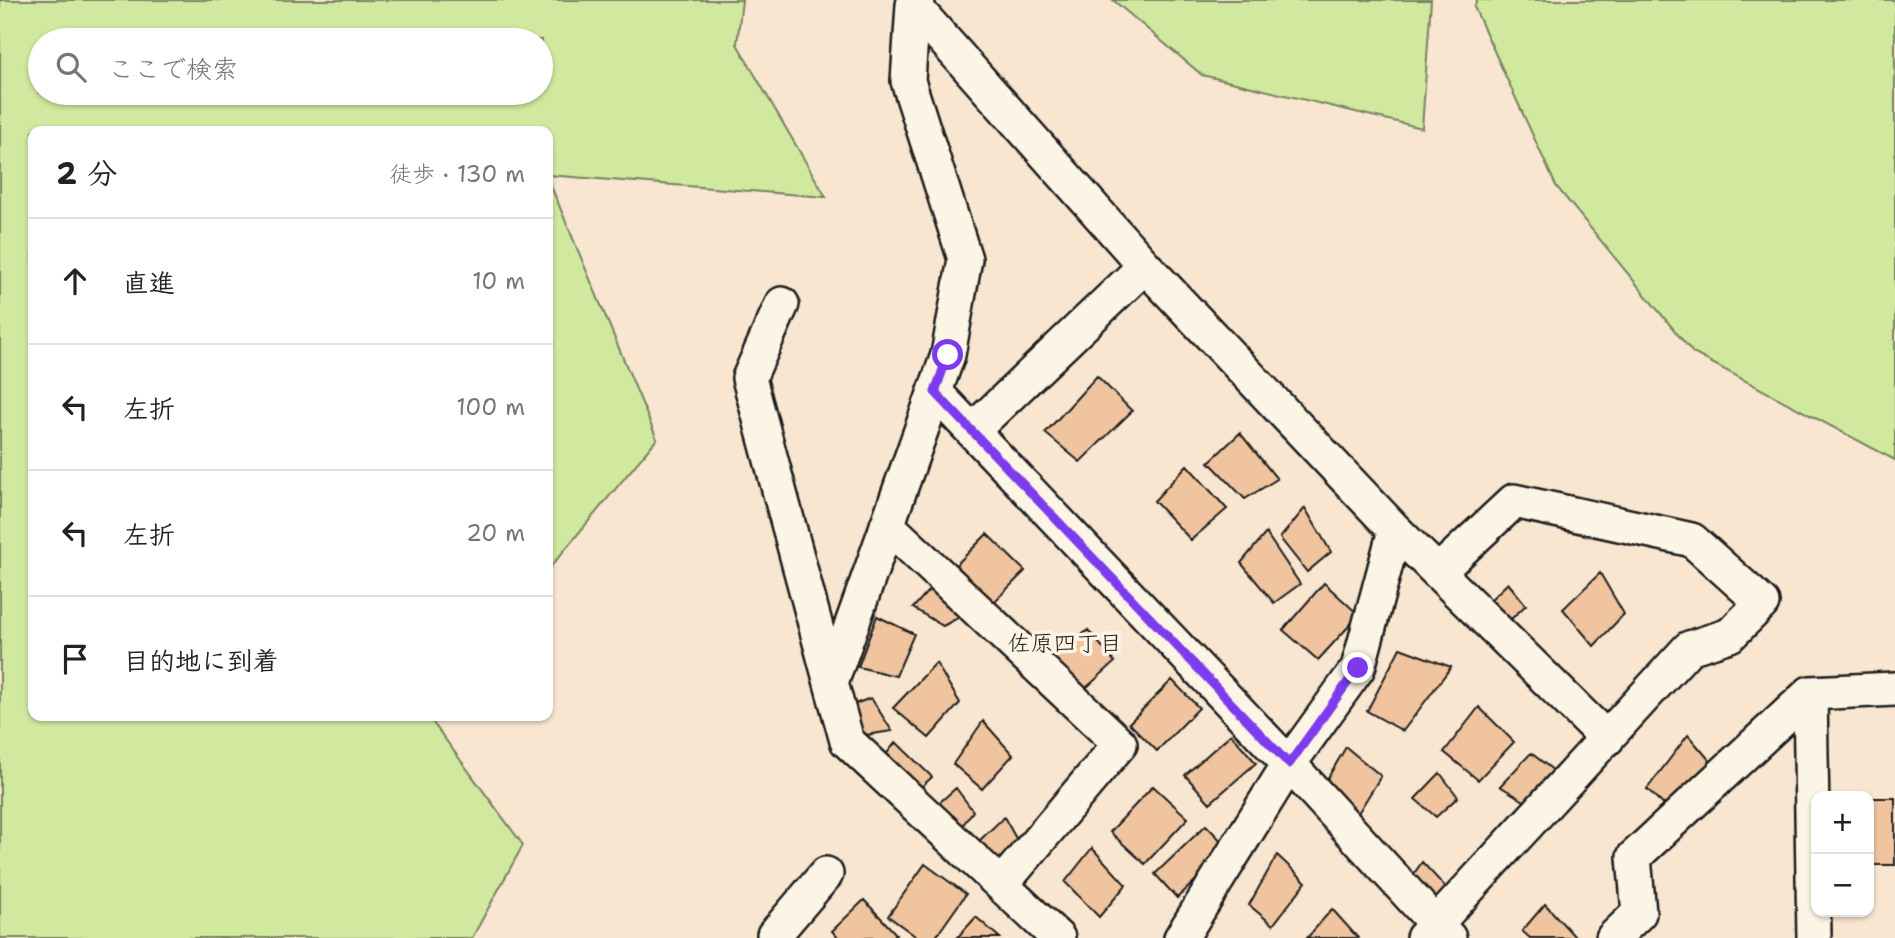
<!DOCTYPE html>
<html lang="ja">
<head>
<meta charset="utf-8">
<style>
	body { margin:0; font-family:"Shantell Sans","Klee One",sans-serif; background:#f2f2f2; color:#222 }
	.controls { position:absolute; right:21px; bottom:21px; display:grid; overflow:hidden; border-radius:14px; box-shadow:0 2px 5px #0004 }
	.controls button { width:63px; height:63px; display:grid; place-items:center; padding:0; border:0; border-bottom:2px solid #e0e0e0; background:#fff; color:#222; font:35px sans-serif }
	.stop { position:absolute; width:21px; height:21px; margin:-16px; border:5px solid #7c3aed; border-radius:50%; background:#fff }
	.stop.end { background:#7c3aed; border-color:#fff; box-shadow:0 2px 7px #0008 }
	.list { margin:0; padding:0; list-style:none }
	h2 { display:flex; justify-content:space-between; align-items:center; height:91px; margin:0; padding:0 28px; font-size:30px }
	h2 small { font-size:23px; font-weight:400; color:#767676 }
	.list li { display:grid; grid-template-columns:46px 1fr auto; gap:21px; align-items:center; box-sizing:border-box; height:126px; padding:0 28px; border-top:2px solid #e0e0e0 }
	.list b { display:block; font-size:26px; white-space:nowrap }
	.list em { font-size:23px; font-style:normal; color:#767676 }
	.icon { flex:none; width:38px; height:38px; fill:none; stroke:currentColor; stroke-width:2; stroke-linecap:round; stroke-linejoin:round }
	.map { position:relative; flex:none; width:1895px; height:938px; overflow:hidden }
	.search { position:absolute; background:#fff; box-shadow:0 2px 5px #0004; left:28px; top:28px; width:525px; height:77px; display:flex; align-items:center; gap:18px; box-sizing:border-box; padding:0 24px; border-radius:38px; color:#767676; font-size:26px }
	.panel { position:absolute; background:#fff; box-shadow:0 2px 5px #0004; left:28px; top:126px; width:525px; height:595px; border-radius:14px }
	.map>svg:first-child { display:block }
	.green { fill:#d0e99f; stroke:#76825e; stroke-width:2; fill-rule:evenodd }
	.building { fill:#efc49e; stroke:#1c1c1c; stroke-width:2 }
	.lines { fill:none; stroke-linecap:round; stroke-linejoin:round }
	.minor-casing { stroke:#1c1c1c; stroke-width:38 }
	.minor { stroke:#fcf5e5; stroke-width:33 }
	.route { stroke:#7c3aed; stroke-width:9 }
	.labels { text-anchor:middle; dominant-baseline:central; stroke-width:7; stroke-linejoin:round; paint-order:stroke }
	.neighbourhood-label { font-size:23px; fill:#1c1c1c; stroke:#fcf5e5 }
</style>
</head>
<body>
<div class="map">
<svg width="1895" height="938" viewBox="0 0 1895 938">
	<rect width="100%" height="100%" fill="#f8e6d0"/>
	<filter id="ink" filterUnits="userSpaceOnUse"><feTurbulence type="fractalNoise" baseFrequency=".0143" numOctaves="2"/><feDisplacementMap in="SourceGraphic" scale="14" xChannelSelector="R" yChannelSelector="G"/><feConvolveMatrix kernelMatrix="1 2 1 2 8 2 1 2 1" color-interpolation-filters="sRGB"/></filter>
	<g filter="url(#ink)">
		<!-- green -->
		<path class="green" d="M0,0H742L737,44L826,197L548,175V131H33V716H428L523,845L472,938H0ZM541,40V93H40V40Z
			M1113,0H1431L1422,128L1202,75Z
			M1477,0H1895V460L1693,353L1556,186L1474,7Z
			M548,179L657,439L548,570Z"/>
		<!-- building -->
		<path class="building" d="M1097,376L1132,411L1080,462L1045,433Z
			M1240,433L1277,479L1245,499L1209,462Z
			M1187,465L1227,509L1191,540L1154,501Z
			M1305,508L1331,552L1307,572L1280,538Z
			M1266,533L1300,584L1274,603L1241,563Z
			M987,534L1025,571L993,603L953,568Z
			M1600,573L1624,614L1594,646L1563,609Z
			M1324,583L1359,615L1318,660L1283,630Z
			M1508,583L1526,605L1508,622L1488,602Z
			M934,584L963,615L943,626L913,608Z
			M877,616L914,634L896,676L858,667Z
			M1088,630L1115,662L1086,688L1053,658Z
			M1400,648L1451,667L1403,731L1367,711Z
			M936,663L960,703L929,738L893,708Z
			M1172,680L1199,708L1157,751L1129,723Z
			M871,698L892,731L859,736L852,705Z
			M1479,707L1514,742L1478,780L1444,752Z
			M983,721L1013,755L982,789L953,764Z
			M1231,734L1256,763L1210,803L1185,775Z
			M1688,735L1717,769L1671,812L1647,789Z
			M896,742L932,777L916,792L881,761Z
			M1346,747L1381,776L1355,818L1323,786Z
			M1531,753L1558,774L1529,804L1500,786Z
			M1440,773L1458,797L1436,817L1415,799Z
			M1153,786L1188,818L1145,864L1110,832Z
			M956,788L973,811L959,830L932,809Z
			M1869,798H1895V865H1869Z
			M1004,817L1018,842L1001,862L977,843Z
			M1206,825L1229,849L1177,898L1155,874Z
			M1092,848L1126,885L1099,917L1065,882Z
			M1277,855L1306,882L1273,925L1249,905Z
			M1422,862L1450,892L1434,904L1411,878Z
			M925,864L966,894L935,938H918L888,916Z
			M864,900L896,934L892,938H838L832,931Z
			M1545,904L1576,938H1530L1522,931Z
			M1332,909L1358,938H1307Z
			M976,917L1000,938H957Z"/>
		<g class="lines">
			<defs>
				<path id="minor" d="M918,0L913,5L908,81L965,259L948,355L831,683L847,741L1058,938
					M913,5L1145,266L1395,530L1607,739
					M782,304L749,378L831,683
					M935,392L1289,764L1436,924L1423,938
					M972,431L1145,266
					M887,525L1120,744L1001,885
					M1438,572L1514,501L1692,540L1762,603L1730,635L1689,648L1436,924L1449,938
					M1810,693L1814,938
					M777,938L774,935L826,874
					M1181,938L1289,764L1358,668L1395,530
					M1613,938L1639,913L1634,857L1810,693L1895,689"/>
			</defs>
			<!-- minor casing -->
			<use href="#minor" class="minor-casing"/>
			<!-- minor -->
			<use href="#minor" class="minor"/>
		</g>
	</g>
	<g class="lines" filter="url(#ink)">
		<!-- route -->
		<path class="route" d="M948,355L935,392L1289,764L1358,668"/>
	</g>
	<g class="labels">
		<!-- neighbourhood labels -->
		<g class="neighbourhood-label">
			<text x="1065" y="643">佐原四丁目</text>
		</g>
	</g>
</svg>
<div class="controls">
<button>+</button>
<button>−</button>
</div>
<div class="stop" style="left:948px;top:355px"></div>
<div class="stop end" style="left:1358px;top:668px"></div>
<div class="search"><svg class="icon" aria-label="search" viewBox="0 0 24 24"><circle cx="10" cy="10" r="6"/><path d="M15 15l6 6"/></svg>ここで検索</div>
<section class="panel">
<h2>2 分<small>徒歩 · 130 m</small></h2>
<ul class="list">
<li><svg class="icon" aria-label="ahead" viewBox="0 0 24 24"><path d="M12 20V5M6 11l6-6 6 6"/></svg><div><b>直進</b></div><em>10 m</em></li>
<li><svg class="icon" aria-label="left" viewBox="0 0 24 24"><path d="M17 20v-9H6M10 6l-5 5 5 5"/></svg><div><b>左折</b></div><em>100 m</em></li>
<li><svg class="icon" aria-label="left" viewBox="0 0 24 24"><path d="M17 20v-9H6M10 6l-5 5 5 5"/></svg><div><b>左折</b></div><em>20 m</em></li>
<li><svg class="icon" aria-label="arrive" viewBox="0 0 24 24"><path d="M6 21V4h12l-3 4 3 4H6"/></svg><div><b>目的地に到着</b></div></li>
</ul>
</section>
</div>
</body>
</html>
